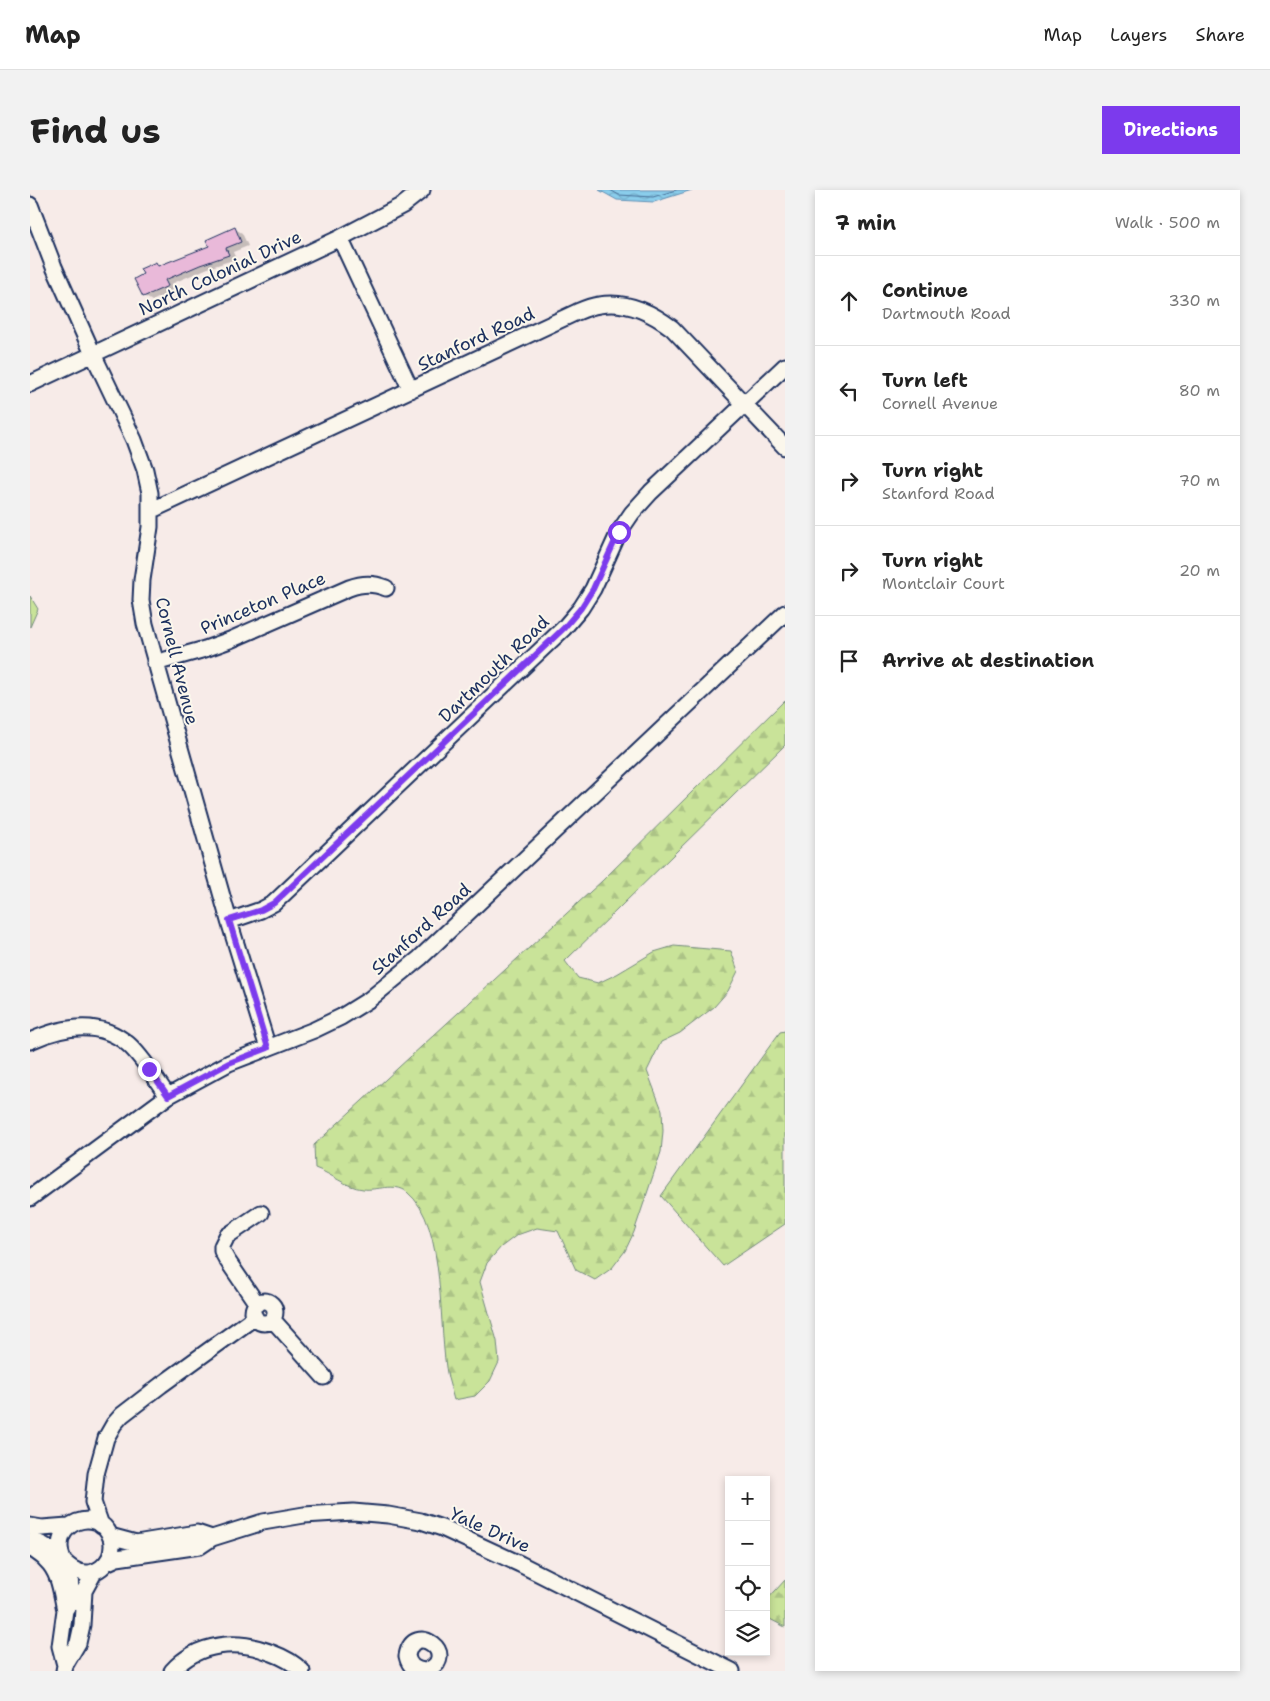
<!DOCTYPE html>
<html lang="en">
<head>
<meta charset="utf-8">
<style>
	body { margin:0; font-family:"Shantell Sans",sans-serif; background:#f2f2f2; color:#222 }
	.controls { position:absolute; right:15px; bottom:15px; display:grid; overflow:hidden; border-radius:0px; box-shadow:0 2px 8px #0003 }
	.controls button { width:45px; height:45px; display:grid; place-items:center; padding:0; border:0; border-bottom:1px solid #e0e0e0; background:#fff; color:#222; font:25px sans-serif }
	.stop { position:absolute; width:15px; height:15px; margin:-11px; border:4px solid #7c3aed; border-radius:50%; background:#fff }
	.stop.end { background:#7c3aed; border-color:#fff; box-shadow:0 1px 5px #0008 }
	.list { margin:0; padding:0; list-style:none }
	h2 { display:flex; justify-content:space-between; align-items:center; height:65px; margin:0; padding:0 20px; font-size:21px }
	h2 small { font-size:16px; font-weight:400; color:#767676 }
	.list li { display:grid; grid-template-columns:32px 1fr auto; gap:15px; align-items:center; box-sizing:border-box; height:90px; padding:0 20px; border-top:1px solid #e0e0e0 }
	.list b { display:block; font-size:19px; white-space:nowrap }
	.list p { margin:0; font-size:16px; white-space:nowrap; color:#767676 }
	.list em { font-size:16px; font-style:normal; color:#767676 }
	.icon { flex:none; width:28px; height:28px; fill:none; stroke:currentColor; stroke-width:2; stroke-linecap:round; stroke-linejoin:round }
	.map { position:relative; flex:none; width:755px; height:1481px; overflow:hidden; border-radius:0px }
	header { display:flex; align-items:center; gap:30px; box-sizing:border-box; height:70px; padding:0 25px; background:#fff; border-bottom:1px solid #e0e0e0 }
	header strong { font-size:24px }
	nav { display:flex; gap:28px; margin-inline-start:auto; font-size:18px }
	.intro { display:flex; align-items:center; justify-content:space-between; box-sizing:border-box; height:120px; padding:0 30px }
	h1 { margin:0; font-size:35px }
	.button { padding:12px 22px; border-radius:0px; background:#7c3aed; color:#fff; font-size:18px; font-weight:700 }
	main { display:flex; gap:30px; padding:0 30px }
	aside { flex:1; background:#fff; border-radius:0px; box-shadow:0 2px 8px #0003 }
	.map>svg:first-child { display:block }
	.forest { fill:url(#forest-firs); stroke:#72897c }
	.water { fill:url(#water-waves); stroke:#5e8eb3 }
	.shadow { fill:#0003 }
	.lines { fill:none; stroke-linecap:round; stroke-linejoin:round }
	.shore { stroke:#476e96; stroke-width:1 }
	.building { fill:#e9b9d9; stroke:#1b2f5e }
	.minor-casing { stroke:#1b2f5e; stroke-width:19 }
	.minor { stroke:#fbf7ec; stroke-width:15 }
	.route { stroke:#7c3aed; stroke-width:6 }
	.labels { text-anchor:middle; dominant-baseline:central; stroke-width:4; stroke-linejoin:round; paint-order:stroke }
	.street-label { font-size:18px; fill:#1b2f5e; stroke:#fbf7ec }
</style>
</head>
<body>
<header>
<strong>Map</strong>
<nav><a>Map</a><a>Layers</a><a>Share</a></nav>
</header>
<div class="intro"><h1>Find us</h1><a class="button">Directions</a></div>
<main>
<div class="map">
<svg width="755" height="1481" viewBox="0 0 755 1481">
	<defs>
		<pattern id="forest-firs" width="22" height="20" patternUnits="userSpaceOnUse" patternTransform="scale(1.25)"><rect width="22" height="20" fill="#c9e399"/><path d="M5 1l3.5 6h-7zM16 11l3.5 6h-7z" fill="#acc386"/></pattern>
		<pattern id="water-waves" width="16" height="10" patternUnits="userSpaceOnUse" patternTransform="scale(1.25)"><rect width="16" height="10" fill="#8acdeb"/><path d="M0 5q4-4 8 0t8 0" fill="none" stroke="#76b0cc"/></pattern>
	</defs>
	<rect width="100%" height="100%" fill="#f7ebe8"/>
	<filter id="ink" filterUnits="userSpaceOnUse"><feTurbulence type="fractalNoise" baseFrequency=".02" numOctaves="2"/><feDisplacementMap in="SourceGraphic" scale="10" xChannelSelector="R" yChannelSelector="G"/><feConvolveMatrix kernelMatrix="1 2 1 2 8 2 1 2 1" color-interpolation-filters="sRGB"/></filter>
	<g filter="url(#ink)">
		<!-- forest -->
		<path class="forest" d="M0,406L8,419L0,437Z
			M755,510V555L535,771L548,788L568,793L587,784L624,762L644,756L701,761L708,781L698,801L684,817L650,843L631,852L617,881L632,920L633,941L631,962L604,1042L595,1061L582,1078L565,1090L546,1080L528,1041L507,1038L487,1045L471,1057L457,1073L450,1092L467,1151L469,1172L460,1191L445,1206L424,1210C422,1203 420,1195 418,1188C407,1140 418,1035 377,1002C365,992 346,1001 333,999C315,997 302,984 285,978L284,955L572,691Z
			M755,841V1034L693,1076L631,1006L750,842Z
			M755,1390V1437L736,1427V1411Z"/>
		<!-- water -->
		<path class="water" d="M569,0H662L624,12L587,10Z"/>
		<!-- shadow -->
		<path class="shadow" d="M205,39L212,43L218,56L203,62L206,69L178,78L141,94L144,100L122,111L114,106L106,89L114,85L126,73L132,76L180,57Z"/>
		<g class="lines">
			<!-- shore -->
			<path class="shore" d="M580,0L589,5L623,7L646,0"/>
		</g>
		<!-- building -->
		<path class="building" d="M205,37L211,52L196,58L199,65L170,75L135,90L138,96L113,107L104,89L113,84L110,79L126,72L128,76L179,56L176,50Z"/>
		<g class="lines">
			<defs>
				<path id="minor" d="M0,15L24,77L63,164L104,250L115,280L120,303V337L112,390L111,410L115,434L199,731L238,858
					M310,48L381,200
					M0,194L310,48L373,15L392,0
					M120,321L547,122C554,119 562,116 569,115C597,110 621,122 642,138L755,257
					M125,473L175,459L200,450L319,398C333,393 343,393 356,398
					M199,731L231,720L244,713L534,438L551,418L563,399L589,342L602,323L621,302L755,176
					M0,851C31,837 69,829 98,854C114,868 125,889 138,906
					M0,1008L138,906L199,873L284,840L311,827L340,809L390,768L755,423
					M223 1122a11 11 0 1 1 22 0a11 11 0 1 1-22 0Z
					M227,1114L197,1070L192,1061V1056L197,1046L231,1023
					M242,1129L294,1187
					M71,1335L63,1312L66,1284L76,1248L84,1234L92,1225L131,1195L225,1127
					M0,1336L12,1338L38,1336
					M80,1346L106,1353L167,1343L182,1348
					M0,1351C28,1354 35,1385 59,1383C68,1382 76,1375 80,1367C82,1361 83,1355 81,1348C70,1314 17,1332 33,1370
					M0,1357C5,1362 12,1365 16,1370C30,1383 31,1402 35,1420
					M76,1373L87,1368L170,1356L182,1348L233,1332L274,1325L323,1322L358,1325L391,1331L412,1338L490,1374L702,1481
					M35,1475L30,1456L35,1420L41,1411L40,1377
					M34,1481L35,1475L48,1453L52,1435L54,1401L65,1381
					M142,1481C168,1452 208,1449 242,1463C253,1467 264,1473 272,1481
					M394,1481C385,1480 379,1476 377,1466C383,1429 432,1466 396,1481"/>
			</defs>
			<!-- minor casing -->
			<use href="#minor" class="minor-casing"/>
			<!-- minor -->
			<use href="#minor" class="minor"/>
		</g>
	</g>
	<g class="lines" filter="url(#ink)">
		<!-- route -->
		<path class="route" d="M119,879L138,906L199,873L238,858L199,730L231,720L244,713L534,438L551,418L563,399L589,342"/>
	</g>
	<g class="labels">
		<!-- street labels -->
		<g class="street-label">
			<text transform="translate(190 83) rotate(-25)">North Colonial Drive</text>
			<text transform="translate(446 149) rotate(-25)">Stanford Road</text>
			<text transform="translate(233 413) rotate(-23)">Princeton Place</text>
			<text transform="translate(147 471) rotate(76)">Cornell Avenue</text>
			<text transform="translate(464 479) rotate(-44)">Dartmouth Road</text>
			<text transform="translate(391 739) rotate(-42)">Stanford Road</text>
			<text transform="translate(460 1340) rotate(24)">Yale Drive</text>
		</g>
	</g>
</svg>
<div class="controls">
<button>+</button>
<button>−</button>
<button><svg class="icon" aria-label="locate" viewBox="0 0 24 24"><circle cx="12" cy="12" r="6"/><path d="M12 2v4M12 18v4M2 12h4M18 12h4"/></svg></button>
<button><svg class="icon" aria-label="layers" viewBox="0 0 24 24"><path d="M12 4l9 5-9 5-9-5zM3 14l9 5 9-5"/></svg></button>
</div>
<div class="stop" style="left:589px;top:342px"></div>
<div class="stop end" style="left:119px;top:879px"></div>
</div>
<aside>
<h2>7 min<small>Walk · 500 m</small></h2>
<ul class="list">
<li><svg class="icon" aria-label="ahead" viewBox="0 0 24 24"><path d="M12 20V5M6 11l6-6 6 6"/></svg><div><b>Continue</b><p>Dartmouth Road</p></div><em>330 m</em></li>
<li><svg class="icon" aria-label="left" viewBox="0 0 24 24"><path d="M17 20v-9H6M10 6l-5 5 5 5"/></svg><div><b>Turn left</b><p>Cornell Avenue</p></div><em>80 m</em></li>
<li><svg class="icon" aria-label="right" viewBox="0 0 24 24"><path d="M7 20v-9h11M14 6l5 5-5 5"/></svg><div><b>Turn right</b><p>Stanford Road</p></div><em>70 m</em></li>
<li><svg class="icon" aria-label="right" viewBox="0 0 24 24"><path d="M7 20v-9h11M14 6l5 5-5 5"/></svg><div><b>Turn right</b><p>Montclair Court</p></div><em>20 m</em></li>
<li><svg class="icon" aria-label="arrive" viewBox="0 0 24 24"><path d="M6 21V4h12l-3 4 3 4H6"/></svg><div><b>Arrive at destination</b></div></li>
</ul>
</aside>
</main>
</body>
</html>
